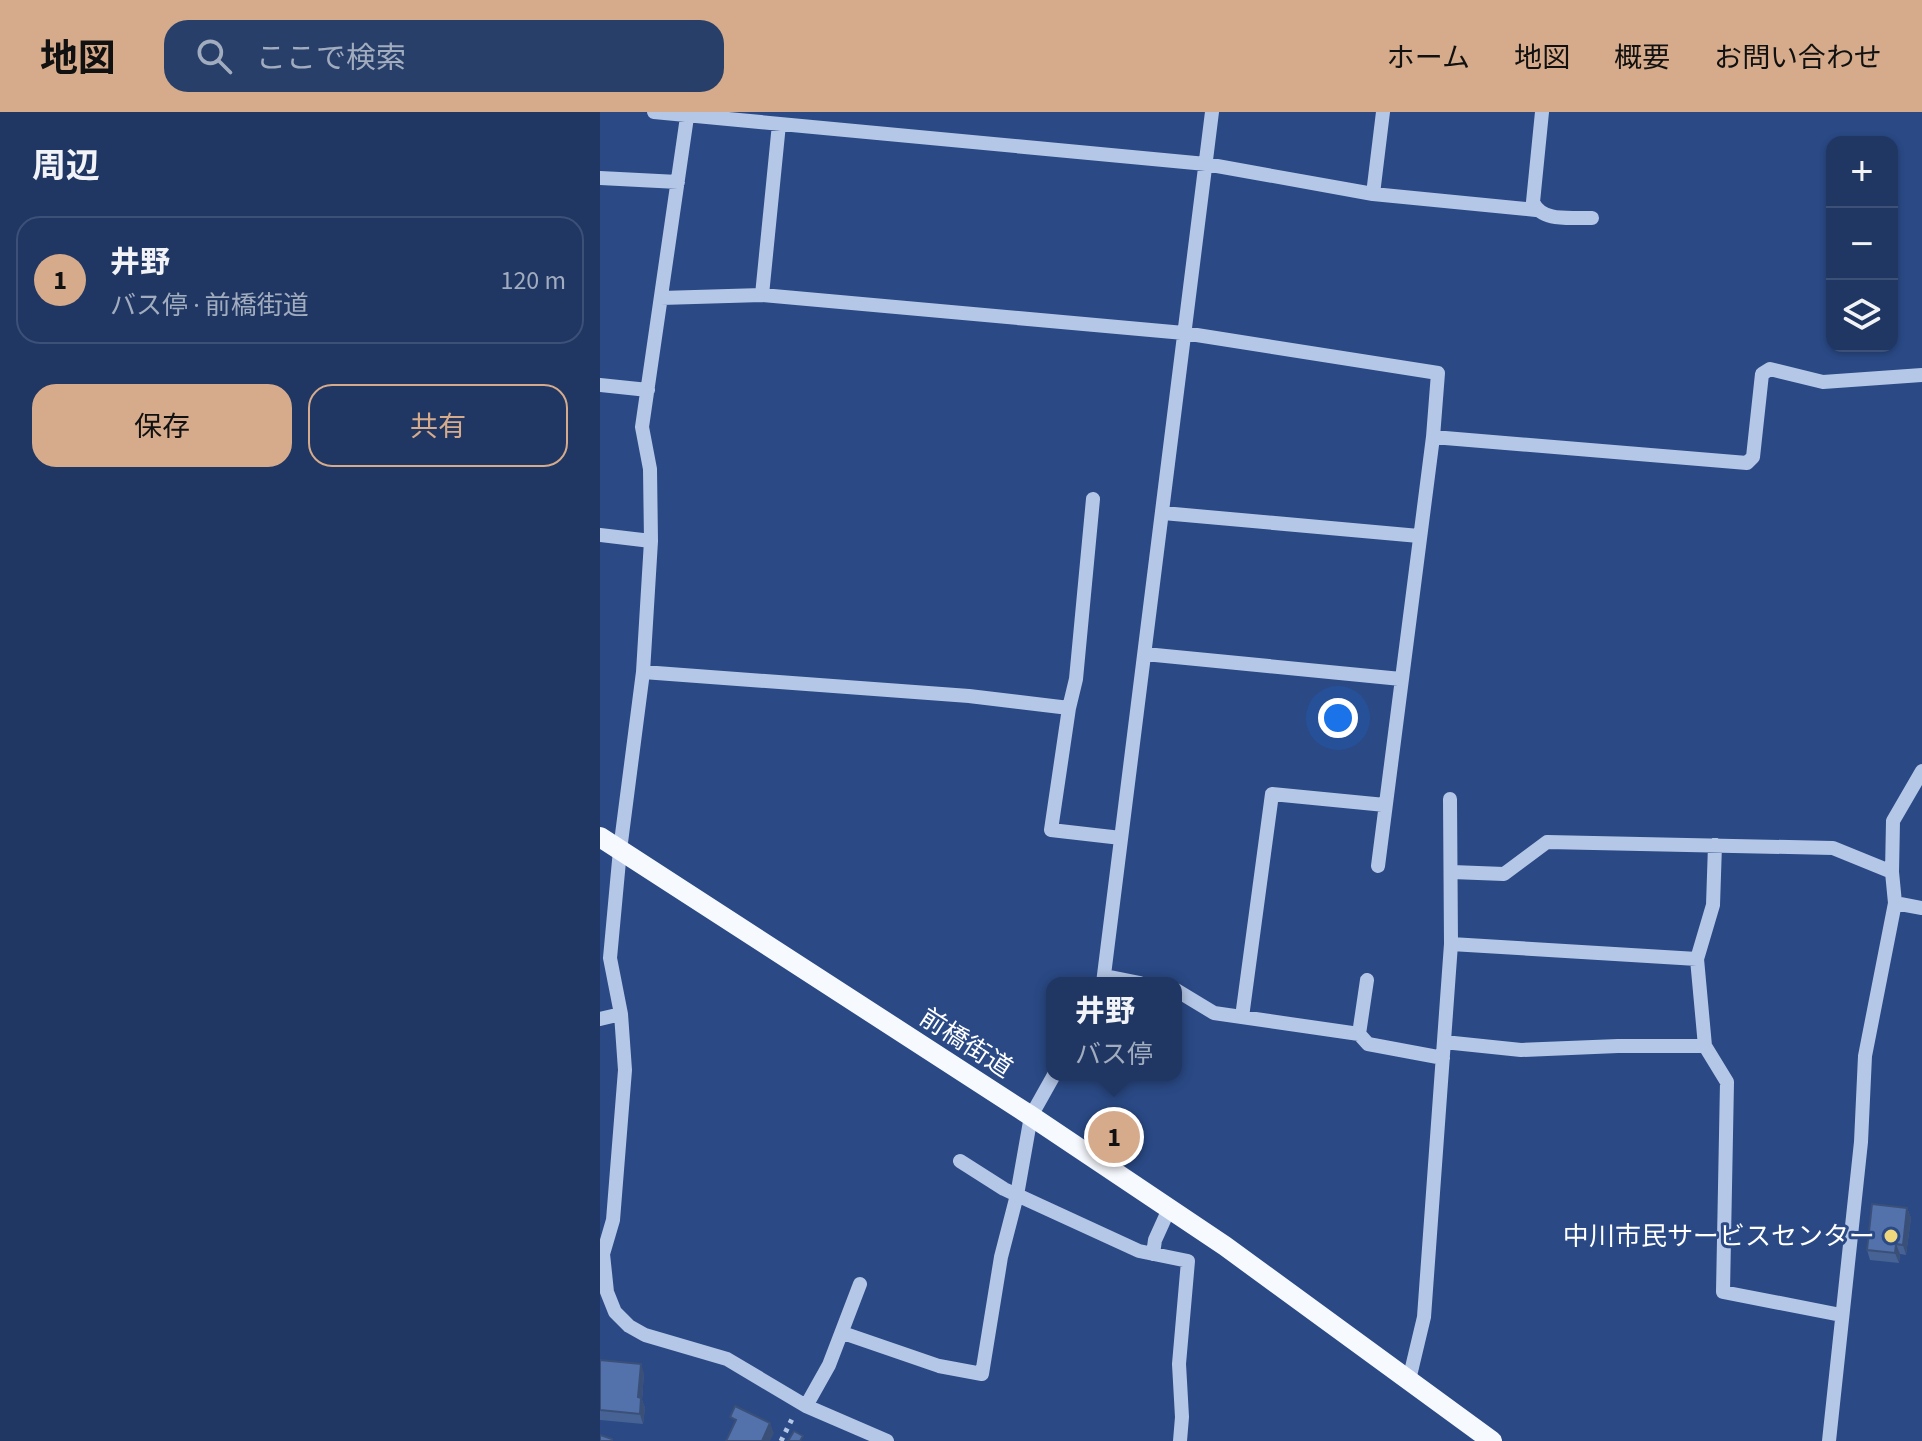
<!DOCTYPE html>
<html lang="ja">
<head>
<meta charset="utf-8">
<style>
	body { margin:0; font-family:"Source Sans 3","Noto Sans JP",sans-serif; background:#283f6a; color:#f1f3f6 }
	.controls { position:absolute; right:24px; top:24px; display:grid; overflow:hidden; border-radius:16px; box-shadow:0 2px 6px #0004 }
	.controls button { width:72px; height:72px; display:grid; place-items:center; padding:0; border:0; border-bottom:2px solid #3d5178; background:#203764; color:#f1f3f6; font:40px sans-serif }
	.you { position:absolute; left:738px; top:606px; width:28px; height:28px; margin:-20px; border:6px solid #fff; border-radius:50%; background:#1a73e8; box-shadow:0 0 0 12px #1a73e833 }
	.badge { display:grid; place-items:center; width:52px; height:52px; border-radius:50%; background:#d6ab8b; color:#111; font-size:26px; font-weight:700 }
	.pin { position:absolute; translate:-50% -50%; border:4px solid #fff; box-shadow:0 2px 8px #0006 }
	.popup { position:absolute; left:446px; top:865px; width:136px; height:104px; box-sizing:border-box; display:grid; place-content:center; border-radius:16px; background:#203764; filter:drop-shadow(0 2px 6px #0005); font-size:26px; white-space:nowrap; color:#a2acbf }
	.popup b { font-size:30px; color:#f1f3f6 }
	.popup::after { content:''; position:absolute; left:50%; top:100%; margin-left:-16px; border:16px solid transparent; border-top-color:#203764 }
	.list { margin:0; padding:0; list-style:none }
	h2 { display:flex; justify-content:space-between; align-items:center; height:104px; margin:0; padding:0 32px; font-size:34px }
	h2 small { font-size:26px; font-weight:400; color:#a2acbf }
	.list li { display:grid; grid-template-columns:52px 1fr auto; gap:24px; align-items:center; box-sizing:border-box; height:128px; margin:0 16px 16px; padding:0 16px; border:2px solid #3d5178; border-radius:24px }
	.list b { display:block; font-size:30px; white-space:nowrap }
	.list p { margin:0; font-size:26px; white-space:nowrap; color:#a2acbf }
	.list em { font-size:26px; font-style:normal; color:#a2acbf }
	.actions { display:flex; gap:16px; padding:24px 32px }
	.actions a { flex:1; padding:18px 0; border:2px solid #d6ab8b; border-radius:24px; text-align:center; font-size:28px; color:#d6ab8b }
	.actions .main { background:#d6ab8b; color:#111 }
	.icon { flex:none; width:44px; height:44px; fill:none; stroke:currentColor; stroke-width:2; stroke-linecap:round; stroke-linejoin:round }
	.map { position:relative; flex:none; width:1322px; height:1329px; overflow:hidden }
	header { display:flex; align-items:center; gap:48px; box-sizing:border-box; height:112px; padding:0 40px; background:#d6ab8b; color:#111 }
	header strong { font-size:38px }
	nav { display:flex; gap:44px; margin-inline-start:auto; font-size:28px }
	.search { width:560px; height:72px; background:#283f6a; display:flex; align-items:center; gap:20px; box-sizing:border-box; padding:0 28px; border-radius:24px; color:#a2acbf; font-size:30px }
	main { display:flex }
	aside { flex:1; background:#203764 }
	.map>svg:first-child { display:block }
	.lines { fill:none; stroke-linecap:round; stroke-linejoin:round }
	.path { stroke:#b5c7e7; stroke-width:5; stroke-dasharray:4 6; stroke-linecap:butt }
	.minor { stroke:#b5c7e7; stroke-width:14 }
	.major { stroke:#f6f9fe; stroke-width:20 }
	.wall { fill:#476294 }
	.shaded-wall { fill:#3a5078 }
	.building { fill:#5372ac; stroke:#3a5078; stroke-width:2 }
	.poi-dot { fill:#eed77c; stroke:#2a4985; stroke-width:3 }
	.labels { text-anchor:middle; dominant-baseline:central; stroke-width:6; stroke-linejoin:round; paint-order:stroke }
	.street-label { font-size:26px; fill:#fff; stroke:#2a4985 }
	.poi-label { font-size:26px; fill:#fff; stroke:#2a4985; text-anchor:end }
</style>
</head>
<body>
<header>
<strong>地図</strong>
<div class="search"><svg class="icon" aria-label="search" viewBox="0 0 24 24"><circle cx="10" cy="10" r="6"/><path d="M15 15l6 6"/></svg>ここで検索</div>
<nav><a>ホーム</a><a>地図</a><a>概要</a><a>お問い合わせ</a></nav>
</header>
<main>
<aside>
<h2>周辺<small></small></h2>
<ul class="list">
<li><span class="badge">1</span><div><b>井野</b><p>バス停 · 前橋街道</p></div><em>120 m</em></li>
</ul>
<div class="actions"><a class="main">保存</a><a>共有</a></div>
</aside>
<div class="map">
<svg width="1322" height="1329" viewBox="0 0 1322 1329">
	<rect width="100%" height="100%" fill="#2a4985"/>
	<g class="lines">
		<!-- path -->
		<path class="path" d="M181,1329L193,1305"/>
		<!-- minor -->
		<path class="minor" d="M54,0L606,52L773,82L936,98
			M942,0L933,90C942,111 972,105 992,106
			M87,5L42,315L50,357L51,429L43,560L20,738L10,846L21,902L25,958L13,1108L3,1142L7,1180L15,1200L29,1214L45,1223L127,1247L206,1294L287,1329
			M0,66L78,70
			M773,82L783,0
			M162,183L179,12
			M61,186L162,183L584,221L838,261L833,325L778,754
			M0,273L48,278
			M833,325L1147,351L1153,345L1162,262L1170,257L1223,270L1322,263
			M563,401L819,424
			M0,423L51,429
			M545,542L801,567
			M43,560L369,584L469,596L476,567L493,387
			M469,596L451,718L521,726
			M1115,733L1113,793L1097,847L1105,934L1127,970L1123,1180L1241,1203
			M852,760L904,762L947,730L1233,736L1292,760
			M1295,791L1322,796
			M851,832L1097,847
			M505,864L540,871
			M503,871L612,0
			M576,878L614,901L759,922L767,868
			M642,905L672,682L785,693
			M0,907L21,902
			M759,922L768,932L843,946
			M844,930L921,938L1018,934H1105
			M360,1049L404,1077L539,1139L588,1149L579,1252L582,1305L580,1329
			M553,1142L555,1128L569,1097
			M243,1221L339,1254L382,1262L401,1145L417,1083L431,1004L454,963
			M809,1268L824,1205L851,832L850,687
			M206,1294L229,1253L260,1172
			M1229,1329L1261,1030L1265,944L1295,791L1292,760L1293,709L1322,659"/>
		<!-- major -->
		<path class="major" d="M0,725L431,1004L625,1134L892,1329"/>
	</g>
	<!-- wall -->
	<path class="wall" d="M1307,1096L1311,1106L1306,1143L1300,1142L1299,1151L1270,1148L1267,1138Z
		M0,1248L44,1261L42,1288L45,1296L43,1312L0,1308Z"/>
	<!-- shaded-wall -->
	<path class="shaded-wall" d="M1307,1096L1311,1106L1306,1143L1303,1133Z
		M1296,1132L1300,1142L1299,1151L1295,1141Z
		M41,1252L44,1261L42,1288L45,1296L43,1312L40,1302L38,1285Z
		M170,1311L174,1321L170,1329H162Z"/>
	<!-- building -->
	<path class="building" d="M1272,1092L1307,1096L1303,1133L1296,1132L1295,1141L1267,1138Z
		M0,1248L41,1252L38,1285L41,1286L40,1302L0,1298Z
		M135,1294L170,1311L162,1329H126L136,1308L130,1305Z
		M194,1319L203,1324L200,1329H188Z
		M0,1323L12,1327V1329H0Z"/>
	<!-- markers -->
	<circle class="poi-dot" cx="1291" cy="1124" r="8"/>
	<g class="labels">
		<!-- street labels -->
		<g class="street-label">
			<text transform="translate(366 931) rotate(33)">前橋街道</text>
		</g>
		<!-- poi labels -->
		<g class="poi-label">
			<text x="1275" y="1124">中川市民サービスセンター</text>
		</g>
	</g>
</svg>
<div class="controls">
<button>+</button>
<button>−</button>
<button><svg class="icon" aria-label="layers" viewBox="0 0 24 24"><path d="M12 4l9 5-9 5-9-5zM3 14l9 5 9-5"/></svg></button>
</div>
<div class="you"></div>
<div class="pin badge" style="left:514px;top:1025px">1</div>
<div class="popup"><b>井野</b>バス停</div>
</div>
</main>
</body>
</html>
